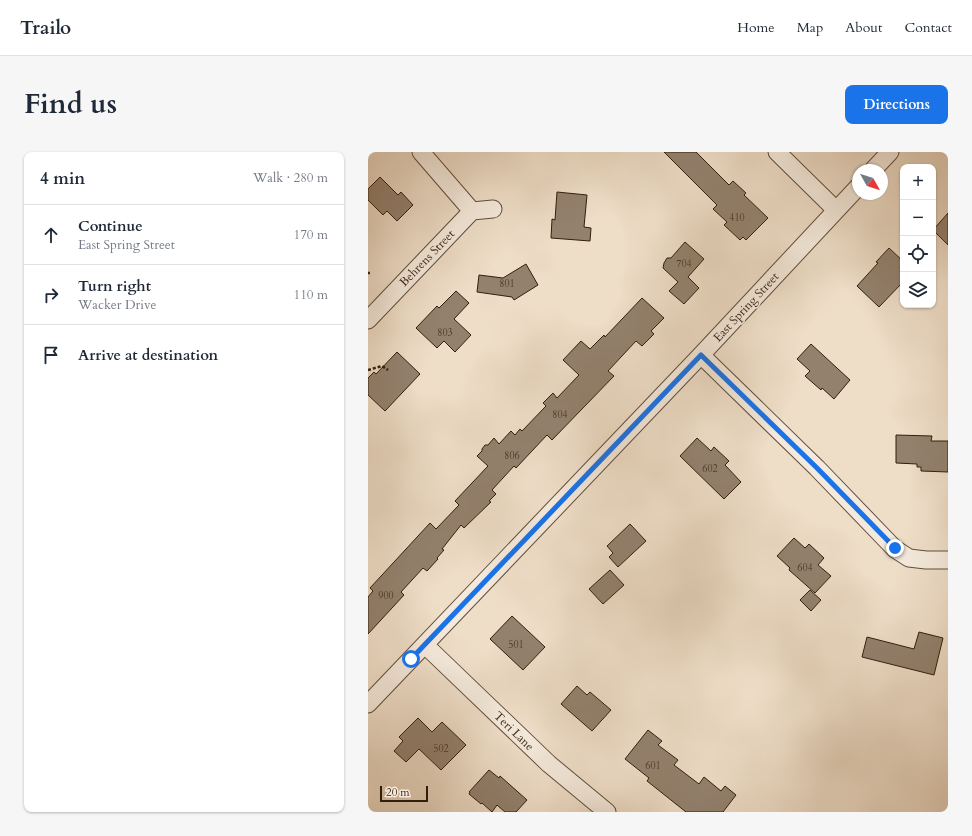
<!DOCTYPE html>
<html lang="en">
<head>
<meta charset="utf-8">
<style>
	body { margin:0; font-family:Cardo,serif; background:#f6f6f7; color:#1f2937 }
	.controls { position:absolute; right:12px; top:12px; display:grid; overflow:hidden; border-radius:8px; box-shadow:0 1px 3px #0004 }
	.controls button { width:36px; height:36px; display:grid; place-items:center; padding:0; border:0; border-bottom:1px solid #e0e1e3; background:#fff; color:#1f2937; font:20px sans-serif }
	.compass { position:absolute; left:484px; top:12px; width:36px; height:36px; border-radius:50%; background:#fff; box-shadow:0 1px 3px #0004; rotate:129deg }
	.scale { position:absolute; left:12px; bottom:10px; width:48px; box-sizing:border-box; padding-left:4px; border:2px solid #311e0d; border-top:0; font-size:11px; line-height:14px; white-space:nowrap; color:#311e0d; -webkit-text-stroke:3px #f4e9db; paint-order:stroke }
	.stop { position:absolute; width:12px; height:12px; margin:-9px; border:3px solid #1a73e8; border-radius:50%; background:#fff }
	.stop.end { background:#1a73e8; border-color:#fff; box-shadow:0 1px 4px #0008 }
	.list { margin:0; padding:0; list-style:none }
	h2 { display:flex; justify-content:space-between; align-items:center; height:52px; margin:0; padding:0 16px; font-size:17px }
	h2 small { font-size:13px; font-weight:400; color:#747a83 }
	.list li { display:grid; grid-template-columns:26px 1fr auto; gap:12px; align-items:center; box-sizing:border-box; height:60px; padding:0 16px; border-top:1px solid #e0e1e3 }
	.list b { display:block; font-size:15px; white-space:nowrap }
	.list p { margin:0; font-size:13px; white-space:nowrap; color:#747a83 }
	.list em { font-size:13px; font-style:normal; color:#747a83 }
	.icon { flex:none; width:22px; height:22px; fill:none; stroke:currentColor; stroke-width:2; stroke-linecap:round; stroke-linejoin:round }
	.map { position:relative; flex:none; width:580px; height:660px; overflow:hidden; border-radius:8px }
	header { display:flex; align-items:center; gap:24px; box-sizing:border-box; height:56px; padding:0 20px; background:#fff; border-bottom:1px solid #e0e1e3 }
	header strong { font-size:19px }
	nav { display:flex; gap:22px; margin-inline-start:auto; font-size:14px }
	.intro { display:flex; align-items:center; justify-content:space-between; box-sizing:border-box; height:96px; padding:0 24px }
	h1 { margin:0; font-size:28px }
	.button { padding:10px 18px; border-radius:8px; background:#1a73e8; color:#fff; font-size:14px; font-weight:700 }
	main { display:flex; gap:24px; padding:0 24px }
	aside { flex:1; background:#fff; border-radius:8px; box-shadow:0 1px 3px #0004 }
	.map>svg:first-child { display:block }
	.building { fill:#93816e; stroke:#311e0d }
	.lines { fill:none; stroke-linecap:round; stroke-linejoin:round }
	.street-casing { stroke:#604e3c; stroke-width:19 }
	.path { stroke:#311e0d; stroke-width:2.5; stroke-dasharray:3 2; stroke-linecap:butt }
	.street { stroke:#f4e9db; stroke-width:17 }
	.route { stroke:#1a73e8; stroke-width:5 }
	.labels { text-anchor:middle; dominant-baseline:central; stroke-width:3; stroke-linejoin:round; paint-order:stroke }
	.number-label { font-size:10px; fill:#4a3725 }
	.street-label { font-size:12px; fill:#311e0d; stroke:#f4e9db }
</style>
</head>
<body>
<header>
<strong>Trailo</strong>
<nav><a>Home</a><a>Map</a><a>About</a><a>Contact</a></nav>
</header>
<div class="intro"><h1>Find us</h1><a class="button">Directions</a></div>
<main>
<aside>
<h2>4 min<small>Walk · 280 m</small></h2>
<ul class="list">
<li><svg class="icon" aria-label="ahead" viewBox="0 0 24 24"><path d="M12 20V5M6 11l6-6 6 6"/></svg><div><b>Continue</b><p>East Spring Street</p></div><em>170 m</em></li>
<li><svg class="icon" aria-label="right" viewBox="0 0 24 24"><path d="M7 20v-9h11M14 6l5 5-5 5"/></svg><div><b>Turn right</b><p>Wacker Drive</p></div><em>110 m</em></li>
<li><svg class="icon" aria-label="arrive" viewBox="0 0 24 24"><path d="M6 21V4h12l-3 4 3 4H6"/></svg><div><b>Arrive at destination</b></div></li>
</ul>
</aside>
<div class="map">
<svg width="580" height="660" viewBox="0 0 580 660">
	<rect width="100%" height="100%" fill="#eeddc7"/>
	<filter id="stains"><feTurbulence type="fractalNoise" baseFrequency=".005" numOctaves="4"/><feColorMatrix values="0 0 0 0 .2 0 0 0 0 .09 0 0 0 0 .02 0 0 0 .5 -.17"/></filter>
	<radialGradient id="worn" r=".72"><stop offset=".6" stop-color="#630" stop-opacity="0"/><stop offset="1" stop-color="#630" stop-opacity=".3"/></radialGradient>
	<!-- building -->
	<path class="building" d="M296,0H328L361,33L365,29L378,41L376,43L400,66L378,88L375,85L372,88L356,73L359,70L345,57L349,53Z
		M12,25L30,43L33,40L45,53L29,69L19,59L15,63L0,48V37Z
		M189,40L219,43L216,75L223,76L222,89L183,86L184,67L187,68Z
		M580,61V93L565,78Z
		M317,90L336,107L320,125L331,136L316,152L301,139L310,130L295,116L296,111L299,106H303Z
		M521,96L535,109V130L511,155L489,134L510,111L508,110Z
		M158,112L170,133L146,148L144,145L109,140L111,123L135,126Z
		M88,139L101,151L86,167L103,183L87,200L76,189L69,196L48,176L69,154L71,156Z
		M274,146L296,166L283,179L286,182L274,194L268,189L240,219L246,224L184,288L179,283L148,316L146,314L124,338L128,342L121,349L123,350L96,376L93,373L74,397L76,398L69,406L70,407L59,419L55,416L33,440L36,443L0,482V445L5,439L2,436L62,371L68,377L91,353L87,349L120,314L109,304L114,299V297L117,293H120L126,286L131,292L143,279L147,283L152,277L154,279L178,254L175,251L185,241L189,246L211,223L195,208L213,189L222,197L236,183L237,185Z
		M443,192L482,228L466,247L454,236L453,238L437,224L442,219L429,207Z
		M29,200L52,222L17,259L0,243V226L6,220L8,222Z
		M528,283L564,284L563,289H580V320L553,319V315H549V312L528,311Z
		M329,286L343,299L346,295L361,309L357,313L373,330L356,347L312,304Z
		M262,372L278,389L250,415L241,405L245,401L239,394Z
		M426,386L437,396L441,392L456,406L450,413L463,424L447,441L421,418L422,416L409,404Z
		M242,418L256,433L235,452L221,437Z
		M442,438L453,448L443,459L432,448Z
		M144,464L177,495L155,518L122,487Z
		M551,480L575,486L566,523L494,505L499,485L546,497Z
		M209,534L219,543L222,540L243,558L224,579L193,552Z
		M50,566L64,580L74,570L98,593L73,618L51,597L38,610L26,599L35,589L31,585Z
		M280,578L294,589L290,593L310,608L306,613L331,632L336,625L353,639L357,634L368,643L355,660H318L279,629L281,626L257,607Z
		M121,618L131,626L132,624L159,648L148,660H137L129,653L124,660L114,651L113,652L101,642L102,640H101Z"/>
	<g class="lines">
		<defs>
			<path id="street" d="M53,0L104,59
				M409,0L468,58
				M505,18L522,0
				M0,168L104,59L125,57
				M333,203L449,316L527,397L541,406L558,408H580
				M57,493L181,612L239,660
				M0,552L333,203L490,35"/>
		</defs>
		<!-- street casing -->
		<use href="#street" class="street-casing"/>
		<!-- path -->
		<path class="path" d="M0,121H2
			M0,218L14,214L20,218"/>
		<!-- street -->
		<use href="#street" class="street"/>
	</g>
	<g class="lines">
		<!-- route -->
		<path class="route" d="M43,507L333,203L449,316L527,396"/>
	</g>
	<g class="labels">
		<!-- number labels -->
		<g class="number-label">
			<text x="369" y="66">410</text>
			<text x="316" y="112">704</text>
			<text x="139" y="132">801</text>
			<text x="77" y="181">803</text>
			<text x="192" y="263">804</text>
			<text x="144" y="304">806</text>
			<text x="342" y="317">602</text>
			<text x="437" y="416">604</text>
			<text x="18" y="444">900</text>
			<text x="148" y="493">501</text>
			<text x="73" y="597">502</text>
			<text x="285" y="614">601</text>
		</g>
		<!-- street labels -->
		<g class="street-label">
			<text transform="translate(59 106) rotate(-46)">Behrens Street</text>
			<text transform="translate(378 155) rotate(-47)">East Spring Street</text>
			<text transform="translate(146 579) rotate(44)">Teri Lane</text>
		</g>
	</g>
	<rect width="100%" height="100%" filter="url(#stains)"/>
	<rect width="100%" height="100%" fill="url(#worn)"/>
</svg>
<div class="controls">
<button>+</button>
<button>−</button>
<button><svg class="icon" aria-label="locate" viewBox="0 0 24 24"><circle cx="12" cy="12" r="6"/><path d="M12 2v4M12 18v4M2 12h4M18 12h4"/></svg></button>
<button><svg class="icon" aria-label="layers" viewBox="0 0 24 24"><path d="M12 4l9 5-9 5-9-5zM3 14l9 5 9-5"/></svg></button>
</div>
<svg class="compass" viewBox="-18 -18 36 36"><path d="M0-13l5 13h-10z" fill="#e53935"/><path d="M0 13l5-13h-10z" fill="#747a83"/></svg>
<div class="scale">20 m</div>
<div class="stop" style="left:43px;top:507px"></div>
<div class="stop end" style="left:527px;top:396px"></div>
</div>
</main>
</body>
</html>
